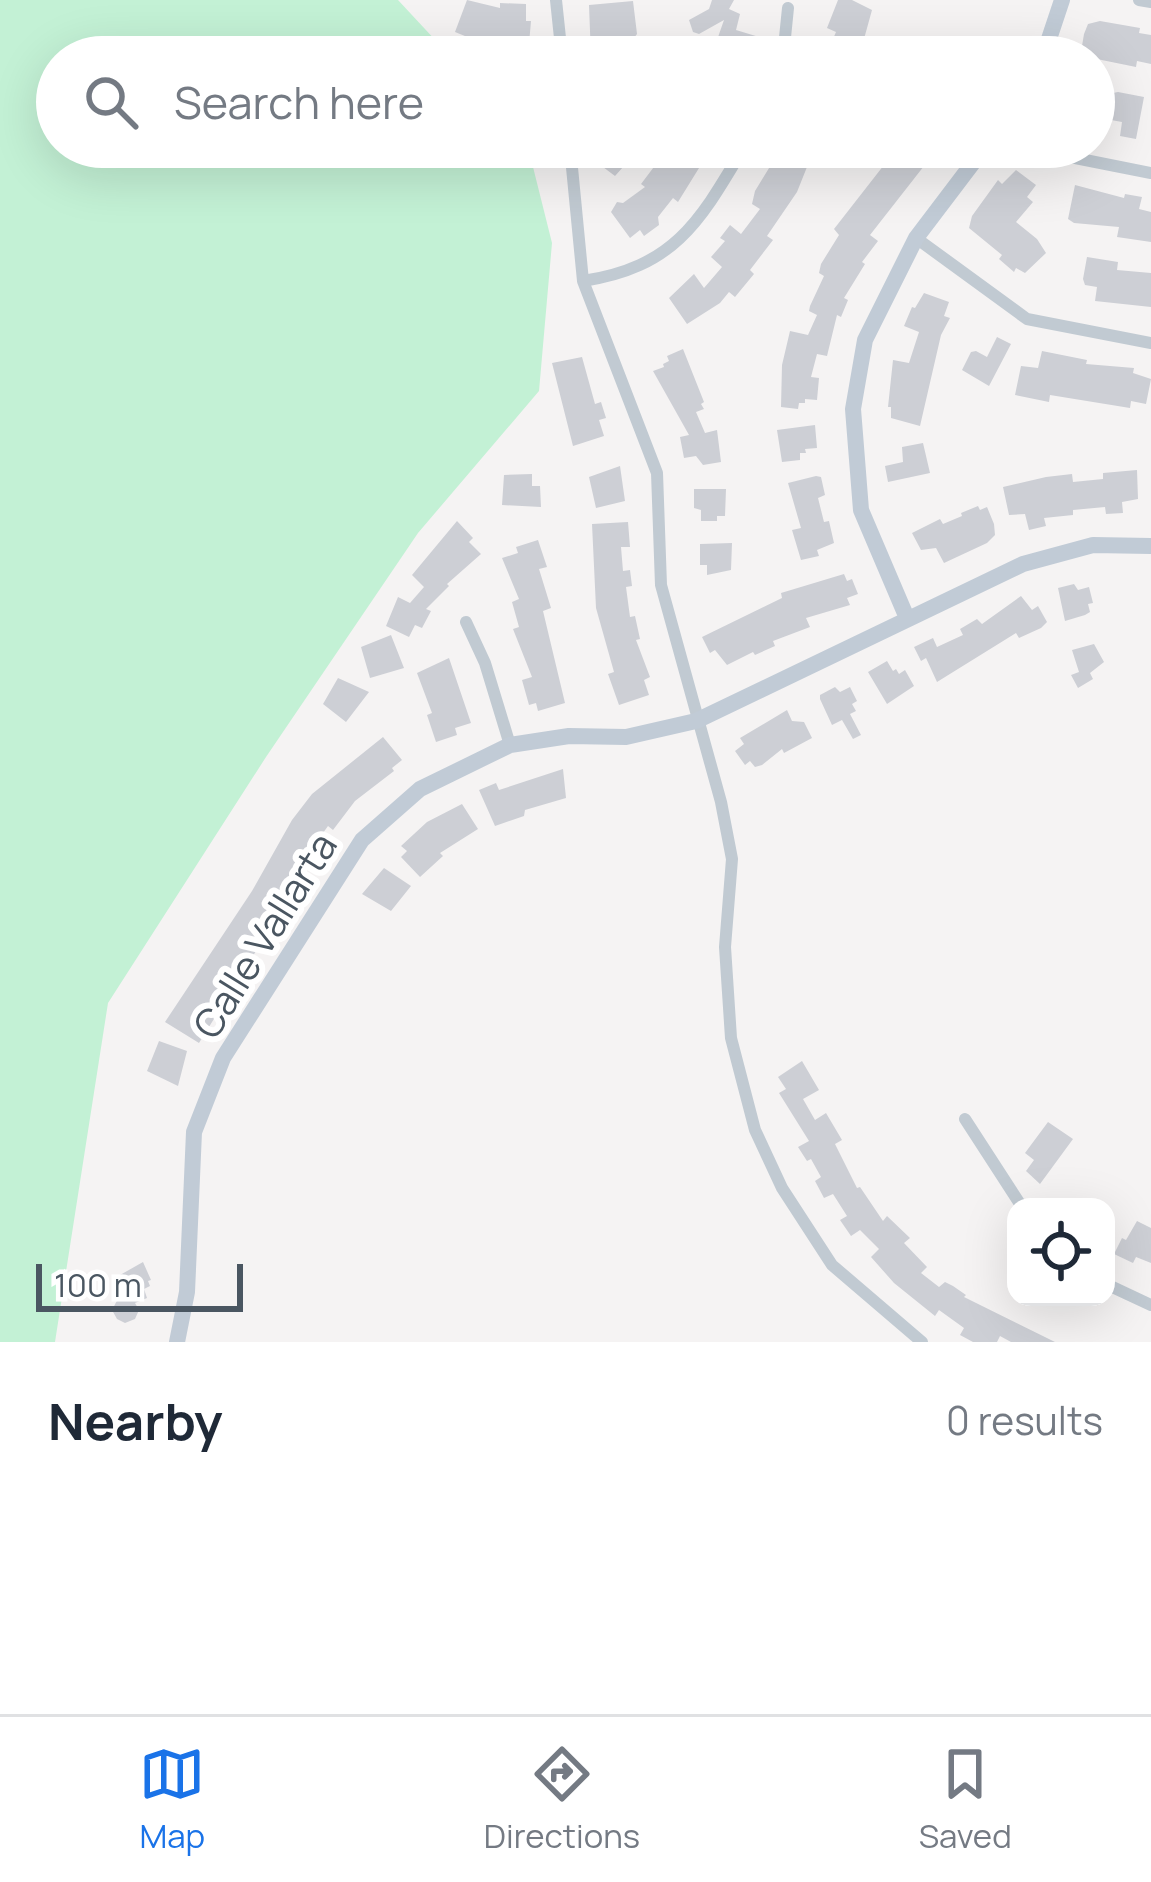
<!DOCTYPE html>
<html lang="en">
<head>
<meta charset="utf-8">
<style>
	body { margin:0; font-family:Manrope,sans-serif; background:#f6f6f7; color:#1f2937 }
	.controls { position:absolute; right:36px; bottom:36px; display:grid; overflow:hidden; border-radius:24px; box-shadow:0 12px 48px #0002 }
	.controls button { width:108px; height:108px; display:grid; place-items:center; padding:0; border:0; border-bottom:3px solid #e0e1e3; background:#fff; color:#1f2937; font:60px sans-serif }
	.scale { position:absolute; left:36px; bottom:30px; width:207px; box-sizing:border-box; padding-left:12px; border:6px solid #4a5661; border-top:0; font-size:33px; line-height:42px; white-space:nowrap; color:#4a5661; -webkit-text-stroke:9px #fff; paint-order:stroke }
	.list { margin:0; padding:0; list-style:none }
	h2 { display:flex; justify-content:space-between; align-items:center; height:156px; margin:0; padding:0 48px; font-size:51px }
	h2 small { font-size:39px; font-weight:400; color:#747a83 }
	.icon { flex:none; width:66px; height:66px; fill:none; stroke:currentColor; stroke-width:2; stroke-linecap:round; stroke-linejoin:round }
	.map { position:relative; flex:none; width:1151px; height:1342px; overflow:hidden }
	.search { position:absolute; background:#fff; box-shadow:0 12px 48px #0002; left:36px; right:36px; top:36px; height:132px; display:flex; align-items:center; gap:30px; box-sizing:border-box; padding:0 42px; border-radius:66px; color:#747a83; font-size:45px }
	.sheet { height:372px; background:#fff }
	nav { display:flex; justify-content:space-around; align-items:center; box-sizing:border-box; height:168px; border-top:3px solid #e0e1e3; background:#fff; font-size:33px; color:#747a83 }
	nav a { display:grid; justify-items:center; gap:6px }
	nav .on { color:#1a73e8 }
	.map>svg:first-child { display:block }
	.green { fill:#c3f1d5 }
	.building { fill:#cdcfd5 }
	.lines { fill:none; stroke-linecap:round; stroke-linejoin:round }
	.street { stroke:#c1cad2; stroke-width:12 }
	.secondary { stroke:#c1cbd6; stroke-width:16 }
	.labels { text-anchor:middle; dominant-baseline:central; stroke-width:12; stroke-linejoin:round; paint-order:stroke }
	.street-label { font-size:39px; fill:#4a5661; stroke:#fff }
</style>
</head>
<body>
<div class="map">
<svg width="1151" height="1342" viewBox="0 0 1151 1342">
	<rect width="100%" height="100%" fill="#f5f3f3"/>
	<!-- green -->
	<path class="green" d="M0,0H398L451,57H57V147H528L552,243L539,391L418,533L266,757L108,1003L55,1342H0Z"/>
	<!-- building -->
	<path class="building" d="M467,0L500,8V3L526,4V21H531L529,44L510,43V50L497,49L455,32Z
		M712,0H734L729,9L740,14L736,30L759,37L752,57H721L726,43L717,40L724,20L699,34L693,32L689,20L709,9Z
		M838,0H852L872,10L859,57H825L836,32L827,28Z
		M633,1L637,34L630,43L631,57H591L589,5Z
		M1100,21L1140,28L1139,33L1151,35V64L1137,61L1136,67L1087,57L1088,53L1081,52L1084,34L1088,24Z
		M1118,92L1144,97L1136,139L1120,136L1122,122L1111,120L1100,96L1112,98L1113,93Z
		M590,147H641L615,176L599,164L604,159Z
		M669,147H712L678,202L673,198L658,217L659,225L644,236L640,230L630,238L611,212L617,202L623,203L645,187L641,184Z
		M782,147L790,151L793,147H812L813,152L797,192L767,236L773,240L750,270L754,274L735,297L729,292L720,303L687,324L669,298L694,274L704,288L722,267L711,257L725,241L720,238L730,225L741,234L760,209L752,204L755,191Z
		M898,147H929L922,156L924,166L870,235L878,241L862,262L865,264L844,298L848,300L841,317L837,315L827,356L817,354L811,377L819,378L817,400L805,399V403H799L798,409L781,407L782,365L790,331L808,335L817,315L809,311L810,306L824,276L819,273L821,264L839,235L834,229Z
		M1016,170L1036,185L1027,197L1033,202L1016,222L1037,239L1046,253L1025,273L1016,268L1014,272L999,259L1002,255L969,228L972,216L998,180L1002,184Z
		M1075,185L1124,198L1125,194L1142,197L1139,209L1151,212V242L1117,237L1119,227L1074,223L1068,219Z
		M1087,257L1118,262L1117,270L1151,273V307L1095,301L1097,287L1085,285L1083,279Z
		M924,293L949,302L944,316L950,318L941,335L920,426L891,418V407H888L893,360L909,363L919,332L904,326L912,307L915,308Z
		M997,337L1011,344L989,386L962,370L971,352L976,351L987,357Z
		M683,349L704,402L701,404L704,409L696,412L705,433L717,430L721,462L703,465L696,456L684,458L680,437L689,435L653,371L664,367L663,364L669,361L667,356Z
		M1042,351L1087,360L1086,364L1134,368L1133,373L1151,379L1146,404L1131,401L1130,408L1050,395L1049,402L1015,395L1021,366L1038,368Z
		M582,357L595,404L601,402L606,418L599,420L604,436L573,446L552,363Z
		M815,425L817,448L805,449L806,453H800V460L782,462L777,430Z
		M923,443L930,473L888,482L885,466L903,462L902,447Z
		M620,466L625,501L596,508L589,477Z
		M1137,470L1138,499L1122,502L1123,513L1106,514L1105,507L1073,510V515L1044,518L1046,526L1029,530L1025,514L1009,515L1003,487L1046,477L1072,474L1073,482L1103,479V473Z
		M532,474V486H540L541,507L502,505L504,475Z
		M816,476L821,477L825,495L818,498L824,522L829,521L834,543L817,550L819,556L801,560L792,530L801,528L788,483Z
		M694,489H726L725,516H717V521H701V510L694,508Z
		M978,506L980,510L987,507L994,524L995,535L987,543L944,563L936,548L921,550L912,533L940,519L943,524L962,516L961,513Z
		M457,521L473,538L469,542L481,554L447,584L449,586L426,609L431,611L422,628L415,625L409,637L386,626L398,597L410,603L424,587L412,575Z
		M628,522L630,547H621L623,571L630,570L632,586L626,587L630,617L635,616L640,639L636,640L650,677L644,680L649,695L619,705L608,674L614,672L596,608L592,524Z
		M538,540L547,567L539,569L551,608L543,611L565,703L538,711L536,703L529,705L522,680L532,677L513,629L519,627L512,602L519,599L502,558L518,553L516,547Z
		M732,543L731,570L707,575V565H700V544Z
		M844,574L847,581L852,579L858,594L847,598L850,605L806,618L810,627L773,641L775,646L755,655L753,652L727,665L715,650L710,653L702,637L782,598L781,593Z
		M1074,584L1078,590L1089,587L1093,603L1088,604L1090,612L1085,615L1065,621L1058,588Z
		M1021,596L1032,610L1038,606L1047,622L1041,628L1019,638L1016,633L937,682L926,658L921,661L914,647L933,638L937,647L963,635L960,629L977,619L982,624Z
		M391,635L404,668L370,678L361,647Z
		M1094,644L1104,662L1090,673L1093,679L1078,688L1071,675L1079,672L1072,650Z
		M449,658L471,723L455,728L457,735L436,742L427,715L432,713L417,673Z
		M887,661L893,671L896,669L899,674L905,670L914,686L887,704L868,672Z
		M338,678L369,692L346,722L323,704Z
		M835,687L840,692L850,687L857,701L852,704L856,711L850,714L861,735L853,739L842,720L832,725L820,699V695Z
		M787,710L792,721L804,722L812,738L784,753L782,749L762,765L755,767L750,761L745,765L735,751L744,744L740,738Z
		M383,737L402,760L392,768L394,771L355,801L333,830L328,826L318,840L304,860L310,864L199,1043L165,1022L252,891L292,820L312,794Z
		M563,769L566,798L525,810L524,816L495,826L479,790L496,783L499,790Z
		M462,804L478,829L440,853L443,856L420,877L401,857L407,851L401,846L427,822Z
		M384,868L411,886L391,911L362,894Z
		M159,1041L187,1051L178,1086L147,1071Z
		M802,1061L819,1090L803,1099L815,1120L826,1113L842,1140L835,1144L857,1188L860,1187L883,1221L887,1216L910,1238L904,1243L927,1267L921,1273L939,1287L945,1282L953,1286L966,1295L964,1297L1055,1342H1011L1000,1336L997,1342H973L960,1335L964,1328L939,1310L935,1316L894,1283L871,1257L879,1249L860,1230L851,1236L840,1220L847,1216L833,1194L824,1198L815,1181L821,1177L811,1159L807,1161L798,1147L809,1141L779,1093L786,1089L778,1077Z
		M1048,1122L1073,1139L1040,1184L1026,1171L1034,1160L1025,1153Z
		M1137,1221L1151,1228V1263L1136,1257L1133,1263L1114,1254L1122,1238L1126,1240Z
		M143,1262L151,1280L148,1281L150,1286L144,1289L147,1298L135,1303L139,1310L135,1319L125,1323L117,1319L112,1310L120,1295L113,1279Z"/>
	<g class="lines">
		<!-- street -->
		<path class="street" d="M556,0L562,57
			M1139,0L1151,2
			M783,57L788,8
			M570,147L583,281L657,473L661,585L721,802L732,859L725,947L731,1038L755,1130L782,1188L832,1265L922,1342
			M1045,147L1055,154L1151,173
			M916,238L1027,319L1151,343
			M583,281C675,267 700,221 744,147
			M466,622L485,663L510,745
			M965,1119L1022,1207
			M1106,1284L1151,1305"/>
		<!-- secondary -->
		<path class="secondary" d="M1043,57L1062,0
			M907,618L861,510L853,409L865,340L916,238L985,147
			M177,1342L187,1292L194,1132L223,1058L362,840L420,789L510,745L569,736L626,737L696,721L1023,564L1093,545L1151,546"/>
	</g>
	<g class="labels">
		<!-- street labels -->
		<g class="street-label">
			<text transform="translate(264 935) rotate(-58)">Calle Vallarta</text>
		</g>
	</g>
</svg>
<div class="controls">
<button><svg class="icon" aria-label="locate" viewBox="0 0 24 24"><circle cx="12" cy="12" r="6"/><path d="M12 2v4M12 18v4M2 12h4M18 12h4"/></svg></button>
</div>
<div class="scale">100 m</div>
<div class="search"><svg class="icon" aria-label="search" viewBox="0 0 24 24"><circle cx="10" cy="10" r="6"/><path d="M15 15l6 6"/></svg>Search here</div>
</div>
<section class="sheet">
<h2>Nearby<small>0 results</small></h2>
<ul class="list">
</ul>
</section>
<nav>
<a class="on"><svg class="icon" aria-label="map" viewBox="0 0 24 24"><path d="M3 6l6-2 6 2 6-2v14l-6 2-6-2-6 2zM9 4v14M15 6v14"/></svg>Map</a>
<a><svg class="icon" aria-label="directions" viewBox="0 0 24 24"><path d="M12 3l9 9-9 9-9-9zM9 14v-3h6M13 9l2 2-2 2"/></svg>Directions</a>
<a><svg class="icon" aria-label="saved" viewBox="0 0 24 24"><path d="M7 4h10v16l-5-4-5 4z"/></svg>Saved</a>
</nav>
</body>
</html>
